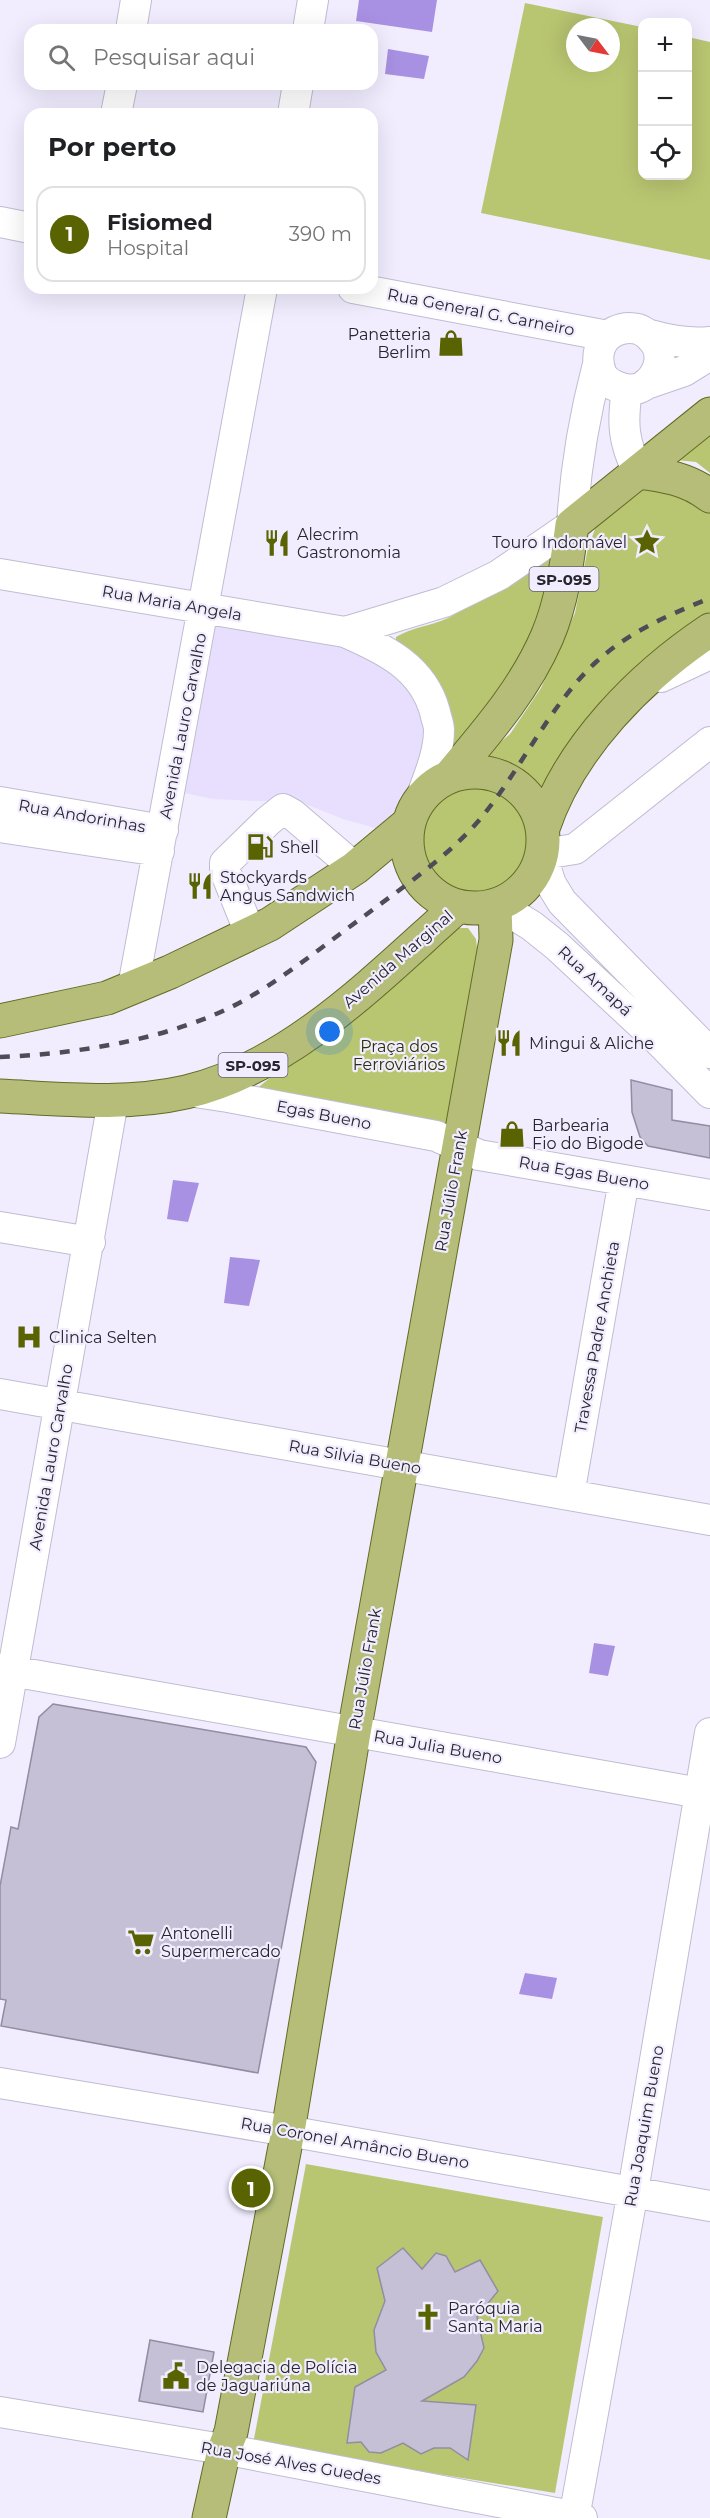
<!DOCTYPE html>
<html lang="pt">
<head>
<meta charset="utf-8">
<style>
	body { margin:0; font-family:Montserrat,sans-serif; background:#f6f6f6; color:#202124 }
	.controls { position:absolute; right:18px; top:18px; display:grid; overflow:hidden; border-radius:12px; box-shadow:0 6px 24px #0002 }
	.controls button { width:54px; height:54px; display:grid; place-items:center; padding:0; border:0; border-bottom:2px solid #e0e0e0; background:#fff; color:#202124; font:30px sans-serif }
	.compass { position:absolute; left:566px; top:18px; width:54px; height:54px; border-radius:50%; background:#fff; box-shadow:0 6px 24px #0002; rotate:122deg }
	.you { position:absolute; left:330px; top:1032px; width:21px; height:21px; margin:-15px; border:4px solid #fff; border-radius:50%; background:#1a73e8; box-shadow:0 0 0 9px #1a73e833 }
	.badge { display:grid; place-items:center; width:39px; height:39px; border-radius:50%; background:#5a6302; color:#fff; font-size:20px; font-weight:700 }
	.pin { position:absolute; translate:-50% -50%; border:3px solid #fff; box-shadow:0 2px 6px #0006 }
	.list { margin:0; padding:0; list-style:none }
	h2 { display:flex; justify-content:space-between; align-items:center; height:78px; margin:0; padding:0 24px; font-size:26px }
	h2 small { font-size:20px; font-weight:400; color:#757577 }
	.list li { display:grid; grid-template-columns:39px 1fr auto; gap:18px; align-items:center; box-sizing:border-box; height:96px; margin:0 12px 12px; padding:0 12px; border:2px solid #e0e0e0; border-radius:18px }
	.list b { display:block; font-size:22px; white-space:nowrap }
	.list p { margin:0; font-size:20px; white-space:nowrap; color:#757577 }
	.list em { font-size:20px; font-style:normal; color:#757577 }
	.icon { flex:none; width:33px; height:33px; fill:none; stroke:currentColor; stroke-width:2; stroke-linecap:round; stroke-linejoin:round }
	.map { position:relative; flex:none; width:710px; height:2518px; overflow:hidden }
	.search { position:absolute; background:#fff; box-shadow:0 6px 24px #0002; left:24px; top:24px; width:354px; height:66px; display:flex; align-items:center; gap:15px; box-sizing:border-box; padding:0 21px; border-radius:18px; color:#757577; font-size:22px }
	.panel { position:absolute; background:#fff; box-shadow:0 6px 24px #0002; left:24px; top:108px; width:354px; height:186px; border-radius:18px }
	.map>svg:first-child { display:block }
	.built { fill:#e7dffd }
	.green { fill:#b9c671; fill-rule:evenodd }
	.water { fill:#a890e2 }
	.building { fill:#c6c0d6; stroke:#928da1; stroke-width:1.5 }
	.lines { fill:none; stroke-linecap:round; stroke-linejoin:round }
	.minor-casing { stroke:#c1bcd1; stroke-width:32 }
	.major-casing { stroke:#636b24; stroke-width:35 }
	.minor { stroke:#fff; stroke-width:30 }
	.major { stroke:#b5bd79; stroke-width:33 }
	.rail { stroke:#4e4c56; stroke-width:4.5; stroke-dasharray:10 10; stroke-linecap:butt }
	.labels { text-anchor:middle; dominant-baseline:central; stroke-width:4.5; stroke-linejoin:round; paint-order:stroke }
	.shield { fill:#f1edff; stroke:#64616c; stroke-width:1.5 }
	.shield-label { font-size:15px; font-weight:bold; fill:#27252d }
	.street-label { font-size:16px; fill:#27252d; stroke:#f1edff }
	.poi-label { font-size:16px; fill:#27252d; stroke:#f1edff; text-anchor:start }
	.park-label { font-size:16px; fill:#2c3109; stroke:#f1edff }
</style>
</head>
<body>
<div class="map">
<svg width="710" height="2518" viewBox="0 0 710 2518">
	<rect width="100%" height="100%" fill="#f1edff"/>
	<!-- built -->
	<path class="built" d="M210,621L344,633L429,698L421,798L382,830L343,819L303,803L213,799L179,792Z"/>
	<!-- green -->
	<path class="green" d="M525,3L642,27V176H688V37L710,42V260L481,213ZM575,27H611V63H575Z
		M710,426V473L696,462L666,459Z
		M667,489L710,512V612L543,792C523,769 509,762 479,760L510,734L541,688L575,613L588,548L598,521L635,490Z
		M550,550C549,591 539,635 516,670C496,700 466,732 443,761L395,647L396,637C412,627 431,626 448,618C485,599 517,575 550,550Z
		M417 839a56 56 0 1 1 112 0a56 56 0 1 1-112 0Z
		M456,928H468L476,939L478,958L448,1126L255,1090Z
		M306,2164L603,2217L555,2493L253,2444Z"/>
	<!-- water -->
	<path class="water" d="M359,0H437L432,32L356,21Z
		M388,49L429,56L424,79L385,74Z
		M173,1180L199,1183L188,1222L167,1219Z
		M230,1257L260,1260L249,1306L224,1303Z
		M594,1643L615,1646L608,1676L589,1673Z
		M525,1973L557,1978L552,1999L519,1994Z"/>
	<!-- building -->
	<path class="building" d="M631,1080L672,1090V1120L710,1126V1158L648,1146L640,1137L632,1112Z
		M53,1704L306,1747L316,1762L258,2073L1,2026L6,2000L0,1999V1886L11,1827L18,1829L39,1717Z
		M403,2248L422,2269L436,2253L446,2256L455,2272L480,2260L498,2291L477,2317L484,2348L477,2361L464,2377L422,2401L476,2405L468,2460L450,2448H434L421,2454L403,2443L381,2453L369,2452L361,2442L347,2443L355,2387L386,2370L376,2352L374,2330L385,2301L377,2268Z
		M150,2340L214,2352L203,2412L139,2401Z"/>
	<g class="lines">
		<defs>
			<path id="minor" d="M131,30L136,0
				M308,30L313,0
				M116,114L122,84
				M293,114L298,84
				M0,222L30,228
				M353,288L608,336
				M648,335C651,338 655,342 657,346C666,366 648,394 625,389C616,387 607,383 602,375C598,366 597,357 600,348C605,333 622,325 638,329C642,330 646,334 650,335C668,340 692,344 710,342
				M646,384L684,371L710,355
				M627,390C622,423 623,441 638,472
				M0,574L345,632C384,649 423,667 435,712C436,718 439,724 439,730C439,753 429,776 421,798
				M345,632L444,602L499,575L572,525C575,471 584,417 598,364
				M661,677L710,654
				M0,802L163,830
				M0,827L159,851
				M543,854L575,849L710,742
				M542,857L551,884L562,902L710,1053
				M498,905L532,926L557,946L656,1038L710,1093
				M250,933L225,871V863L268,821L283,809L292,814L355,868
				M133,987L262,288
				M188,1091L228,1097L436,1136L479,1155L710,1195
				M0,1227L90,1242
				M0,1394L710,1520
				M569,1495L624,1180
				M0,1669L700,1793
				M0,1743L113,1101
				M0,2083L288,2131L710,2206
				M0,2412L234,2451L582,2518
				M574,2518L633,2191L710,1733"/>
			<path id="major" d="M638,472C664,475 688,479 710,496
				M407 840a68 68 0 1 1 136 0a68 68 0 1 1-136 0Z
				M450,776C487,732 524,690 547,637C562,602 567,563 572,525L710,414
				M543,828C570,747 641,676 710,630
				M0,1021L107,998L170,972L270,924L355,868L409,823
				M0,1096C62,1099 125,1106 186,1092C292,1067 378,977 457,907
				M209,2518L224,2450L231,2432L288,2131L354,1732L496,940L495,906"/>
		</defs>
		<!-- minor casing -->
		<use href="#minor" class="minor-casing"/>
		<!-- major casing -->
		<use href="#major" class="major-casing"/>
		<!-- minor -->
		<use href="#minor" class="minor"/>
		<!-- major -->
		<use href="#major" class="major"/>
		<!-- rail -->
		<path class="rail" d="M0,1057C77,1054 172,1039 241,1002C284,978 323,946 363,917C404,886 448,857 481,818C522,768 549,706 596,662C630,631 669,615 710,598"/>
	</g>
	<!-- icons -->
	<defs>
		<symbol id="shop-bare" viewBox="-9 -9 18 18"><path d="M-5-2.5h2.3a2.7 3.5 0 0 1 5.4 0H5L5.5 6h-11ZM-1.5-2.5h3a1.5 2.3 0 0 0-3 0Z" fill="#5a6302" stroke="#f1edff" stroke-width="2.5" paint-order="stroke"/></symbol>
		<symbol id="sight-bare" viewBox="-9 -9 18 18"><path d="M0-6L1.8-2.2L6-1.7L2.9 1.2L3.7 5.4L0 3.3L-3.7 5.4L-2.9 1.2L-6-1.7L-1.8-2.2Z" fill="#5a6302" stroke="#f1edff" stroke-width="2.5" paint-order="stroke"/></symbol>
		<symbol id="restaurant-bare" viewBox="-9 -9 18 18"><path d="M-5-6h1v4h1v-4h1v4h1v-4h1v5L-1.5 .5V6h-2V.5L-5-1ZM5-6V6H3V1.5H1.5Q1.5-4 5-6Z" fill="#5a6302" stroke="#f1edff" stroke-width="2.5" paint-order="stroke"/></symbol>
		<symbol id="fuel-bare" viewBox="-9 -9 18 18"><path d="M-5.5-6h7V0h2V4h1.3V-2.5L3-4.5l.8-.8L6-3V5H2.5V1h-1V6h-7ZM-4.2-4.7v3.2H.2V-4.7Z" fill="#5a6302" stroke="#f1edff" stroke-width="2.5" paint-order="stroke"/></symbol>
		<symbol id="hospital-bare" viewBox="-9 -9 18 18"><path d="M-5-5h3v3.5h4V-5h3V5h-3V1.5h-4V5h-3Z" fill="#5a6302" stroke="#f1edff" stroke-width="2.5" paint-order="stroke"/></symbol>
		<symbol id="supermarket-bare" viewBox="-9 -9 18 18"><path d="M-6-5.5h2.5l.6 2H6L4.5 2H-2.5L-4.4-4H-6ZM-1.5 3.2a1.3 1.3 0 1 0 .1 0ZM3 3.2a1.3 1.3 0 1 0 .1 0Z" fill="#5a6302" stroke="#f1edff" stroke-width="2.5" paint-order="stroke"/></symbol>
		<symbol id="church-bare" viewBox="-9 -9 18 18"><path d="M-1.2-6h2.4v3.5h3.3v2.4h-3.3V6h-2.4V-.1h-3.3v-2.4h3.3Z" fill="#5a6302" stroke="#f1edff" stroke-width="2.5" paint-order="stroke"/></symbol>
		<symbol id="civic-bare" viewBox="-9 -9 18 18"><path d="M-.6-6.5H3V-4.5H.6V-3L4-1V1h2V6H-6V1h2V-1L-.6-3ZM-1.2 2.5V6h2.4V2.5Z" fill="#5a6302" stroke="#f1edff" stroke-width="2.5" paint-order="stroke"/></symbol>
	</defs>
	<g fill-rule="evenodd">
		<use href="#shop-bare" x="432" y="324" width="38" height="38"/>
		<use href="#sight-bare" x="628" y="523" width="38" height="38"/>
		<use href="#restaurant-bare" x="258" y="524" width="38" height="38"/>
		<use href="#fuel-bare" x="241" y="828" width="38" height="38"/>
		<use href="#restaurant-bare" x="181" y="867" width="38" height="38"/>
		<use href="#restaurant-bare" x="490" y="1024" width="38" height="38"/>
		<use href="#shop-bare" x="493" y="1115" width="38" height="38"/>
		<use href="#hospital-bare" x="10" y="1318" width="38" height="38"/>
		<use href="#supermarket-bare" x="122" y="1923" width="38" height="38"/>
		<use href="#church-bare" x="409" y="2298" width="38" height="38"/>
		<use href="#civic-bare" x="157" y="2357" width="38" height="38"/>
	</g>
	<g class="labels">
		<!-- shield labels -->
		<g class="shield">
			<rect x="529.5" y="567" width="69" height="24" rx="4.5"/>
			<rect x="218.5" y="1053" width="69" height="24" rx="4.5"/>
		</g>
		<g class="shield-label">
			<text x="564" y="579">SP-095</text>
			<text x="253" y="1065">SP-095</text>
		</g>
		<!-- street labels -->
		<g class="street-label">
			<text transform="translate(481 312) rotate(11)">Rua General G. Carneiro</text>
			<text transform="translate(172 603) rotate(10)">Rua Maria Angela</text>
			<text transform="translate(183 726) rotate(-79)">Avenida Lauro Carvalho</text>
			<text transform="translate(82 816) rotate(10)">Rua Andorinhas</text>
			<text transform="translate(398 959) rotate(-41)">Avenida Marginal</text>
			<text transform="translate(595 981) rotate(43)">Rua Amapá</text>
			<text transform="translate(324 1115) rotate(11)">Egas Bueno</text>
			<text transform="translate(584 1173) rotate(10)">Rua Egas Bueno</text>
			<text transform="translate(451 1191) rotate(-80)">Rua Júlio Frank</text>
			<text transform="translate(597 1337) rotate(-80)">Travessa Padre Anchieta</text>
			<text transform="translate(51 1457) rotate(-80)">Avenida Lauro Carvalho</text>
			<text transform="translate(355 1457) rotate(10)">Rua Silvia Bueno</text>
			<text transform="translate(365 1669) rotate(-80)">Rua Júlio Frank</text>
			<text transform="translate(438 1747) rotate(10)">Rua Julia Bueno</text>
			<text transform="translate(644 2126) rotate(-80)">Rua Joaquim Bueno</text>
			<text transform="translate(355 2143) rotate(10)">Rua Coronel Amâncio Bueno</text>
			<text transform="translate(291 2463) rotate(10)">Rua José Alves Guedes</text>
		</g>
		<!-- poi labels -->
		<g class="poi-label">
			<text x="431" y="334" text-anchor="end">Panetteria<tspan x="431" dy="18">Berlim</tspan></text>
			<text x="297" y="534">Alecrim<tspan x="297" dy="18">Gastronomia</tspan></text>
			<text x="627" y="542" text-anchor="end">Touro Indomável</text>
			<text x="280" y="847">Shell</text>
			<text x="220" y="877">Stockyards<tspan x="220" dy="18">Angus Sandwich</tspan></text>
			<text x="529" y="1043">Mingui &amp; Aliche</text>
			<text x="532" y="1125">Barbearia<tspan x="532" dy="18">Fio do Bigode</tspan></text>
			<text x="49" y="1337">Clinica Selten</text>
			<text x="161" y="1933">Antonelli<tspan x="161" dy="18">Supermercado</tspan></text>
			<text x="448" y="2308">Paróquia<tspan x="448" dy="18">Santa Maria</tspan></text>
			<text x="196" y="2367">Delegacia de Polícia<tspan x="196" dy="18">de Jaguariúna</tspan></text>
		</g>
		<!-- park labels -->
		<g class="park-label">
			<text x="399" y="1046">Praça dos<tspan x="399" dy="18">Ferroviários</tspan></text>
		</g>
	</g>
</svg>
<div class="controls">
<button>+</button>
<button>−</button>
<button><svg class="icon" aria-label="locate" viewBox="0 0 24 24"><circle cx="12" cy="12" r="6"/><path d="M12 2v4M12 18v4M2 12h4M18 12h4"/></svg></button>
</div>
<svg class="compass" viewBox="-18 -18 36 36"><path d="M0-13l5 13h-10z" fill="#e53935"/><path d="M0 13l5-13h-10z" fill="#757577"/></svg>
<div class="you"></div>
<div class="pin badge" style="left:251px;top:2188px">1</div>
<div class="search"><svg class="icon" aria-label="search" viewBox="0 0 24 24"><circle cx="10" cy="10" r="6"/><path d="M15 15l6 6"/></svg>Pesquisar aqui</div>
<section class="panel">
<h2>Por perto<small></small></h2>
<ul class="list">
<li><span class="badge">1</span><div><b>Fisiomed</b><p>Hospital</p></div><em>390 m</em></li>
</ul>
</section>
</div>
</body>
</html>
